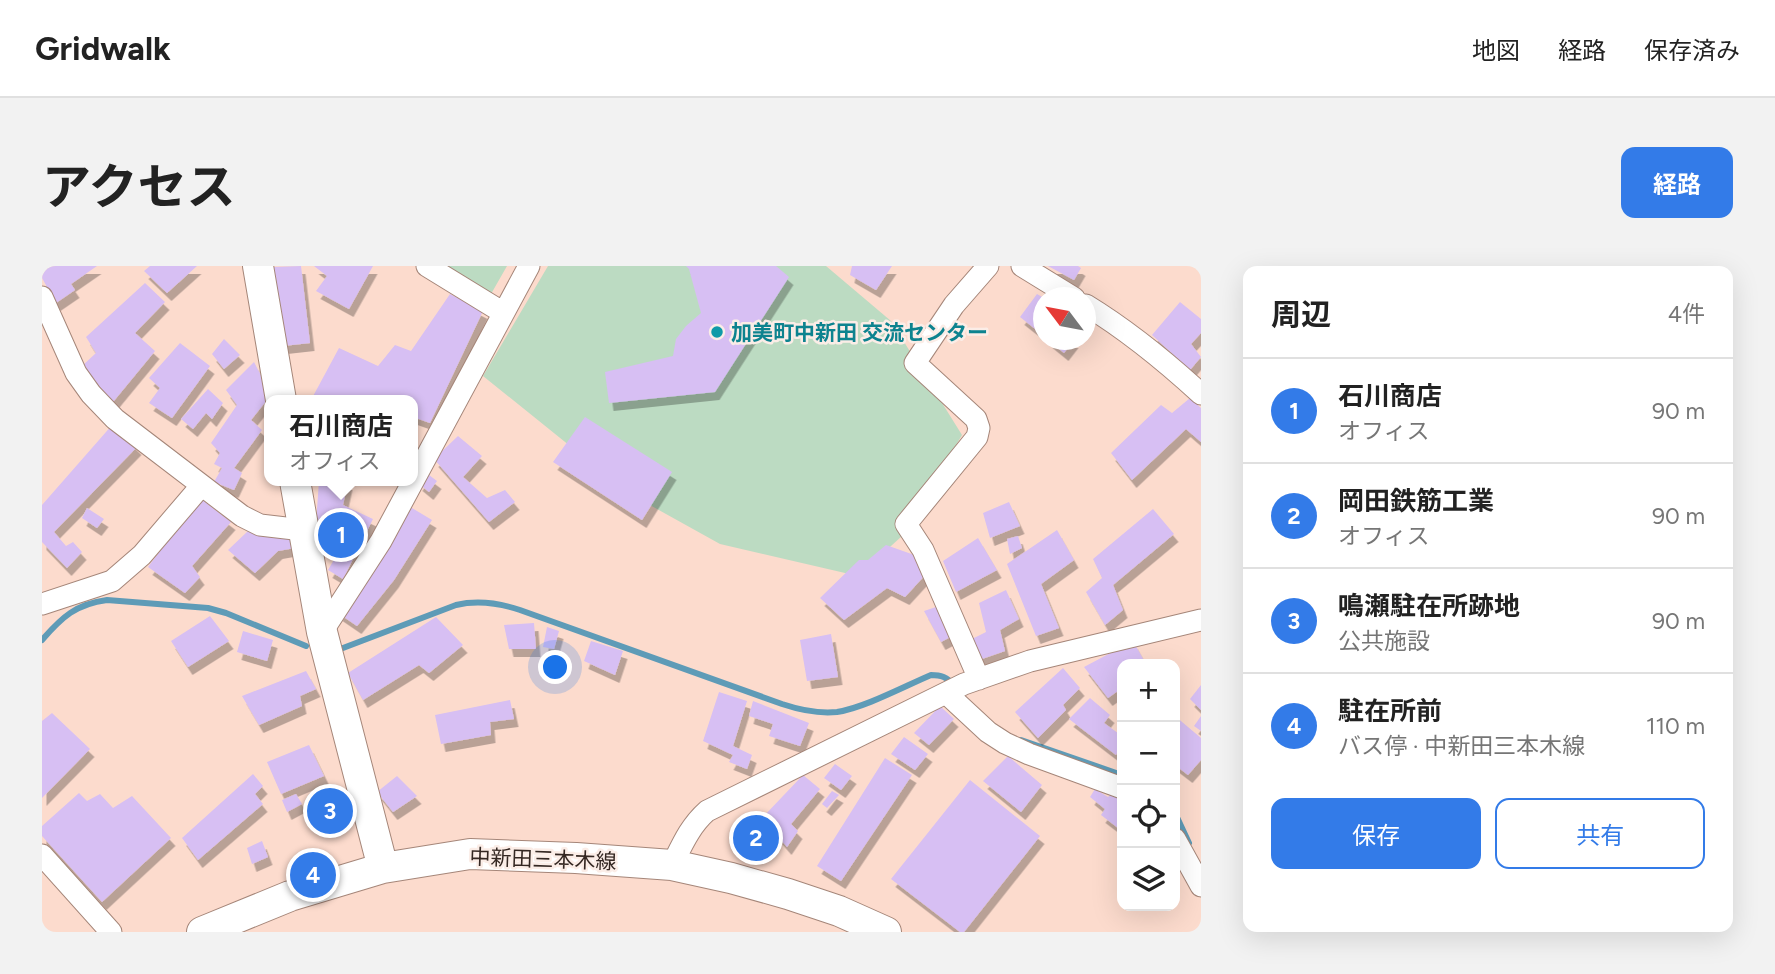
<!DOCTYPE html>
<html lang="ja">
<head>
<meta charset="utf-8">
<style>
	body { margin:0; font-family:Figtree,"Noto Sans JP",sans-serif; background:#f2f2f2; color:#222 }
	.controls { position:absolute; right:21px; bottom:21px; display:grid; overflow:hidden; border-radius:14px; box-shadow:0 7px 28px #0002 }
	.controls button { width:63px; height:63px; display:grid; place-items:center; padding:0; border:0; border-bottom:2px solid #e0e0e0; background:#fff; color:#222; font:35px sans-serif }
	.compass { position:absolute; left:991px; top:21px; width:63px; height:63px; border-radius:50%; background:#fff; box-shadow:0 7px 28px #0002; rotate:302deg }
	.you { position:absolute; left:514px; top:402px; width:24px; height:24px; margin:-18px; border:5px solid #fff; border-radius:50%; background:#1a73e8; box-shadow:0 0 0 10px #1a73e833 }
	.badge { display:grid; place-items:center; width:46px; height:46px; border-radius:50%; background:#337be8; color:#fff; font-size:23px; font-weight:700 }
	.pin { position:absolute; translate:-50% -50%; border:4px solid #fff; box-shadow:0 2px 7px #0006 }
	.popup { position:absolute; left:222px; top:129px; width:154px; height:91px; box-sizing:border-box; display:grid; place-content:center; border-radius:14px; background:#fff; filter:drop-shadow(0 2px 5px #0005); font-size:23px; white-space:nowrap; color:#767676 }
	.popup b { font-size:26px; color:#222 }
	.popup::after { content:''; position:absolute; left:50%; top:100%; margin-left:-14px; border:14px solid transparent; border-top-color:#fff }
	.list { margin:0; padding:0; list-style:none }
	h2 { display:flex; justify-content:space-between; align-items:center; height:91px; margin:0; padding:0 28px; font-size:30px }
	h2 small { font-size:23px; font-weight:400; color:#767676 }
	.list li { display:grid; grid-template-columns:46px 1fr auto; gap:21px; align-items:center; box-sizing:border-box; height:105px; padding:0 28px; border-top:2px solid #e0e0e0 }
	.list b { display:block; font-size:26px; white-space:nowrap }
	.list p { margin:0; font-size:23px; white-space:nowrap; color:#767676 }
	.list em { font-size:23px; font-style:normal; color:#767676 }
	.actions { display:flex; gap:14px; padding:21px 28px }
	.actions a { flex:1; padding:16px 0; border:2px solid #337be8; border-radius:14px; text-align:center; font-size:24px; color:#337be8 }
	.actions .main { background:#337be8; color:#fff }
	.icon { flex:none; width:38px; height:38px; fill:none; stroke:currentColor; stroke-width:2; stroke-linecap:round; stroke-linejoin:round }
	.map { position:relative; flex:none; width:1159px; height:666px; overflow:hidden; border-radius:14px }
	header { display:flex; align-items:center; gap:42px; box-sizing:border-box; height:98px; padding:0 35px; background:#fff; border-bottom:2px solid #e0e0e0 }
	header strong { font-size:33px }
	nav { display:flex; gap:38px; margin-inline-start:auto; font-size:24px }
	.intro { display:flex; align-items:center; justify-content:space-between; box-sizing:border-box; height:168px; padding:0 42px }
	h1 { margin:0; font-size:49px }
	.button { padding:18px 32px; border-radius:14px; background:#337be8; color:#fff; font-size:24px; font-weight:700 }
	main { display:flex; gap:42px; padding:0 42px }
	aside { flex:1; background:#fff; border-radius:14px; box-shadow:0 7px 28px #0002 }
	.map>svg:first-child { display:block }
	.green { fill:#bcdbc2 }
	.lines { fill:none; stroke-linecap:round; stroke-linejoin:round }
	.stream { stroke:#5e9bb7; stroke-width:6 }
	.building { fill:#d7bff3; filter:url(#shadow) }
	.street-casing { stroke:#a58679; stroke-width:23 }
	.secondary-casing { stroke:#a58679; stroke-width:32 }
	.street { stroke:#fff; stroke-width:21 }
	.secondary { stroke:#fff; stroke-width:30 }
	.culture-dot { fill:#0f9aa8; stroke:#fbede7; stroke-width:2.5 }
	.labels { text-anchor:middle; dominant-baseline:central; stroke-width:5; stroke-linejoin:round; paint-order:stroke }
	.culture-label { font-size:21px; font-weight:bold; fill:#0d838f; stroke:#fbede7; text-anchor:start }
	.street-label { font-size:21px; fill:#342722; stroke:#fbede7 }
</style>
</head>
<body>
<header>
<strong>Gridwalk</strong>
<nav><a>地図</a><a>経路</a><a>保存済み</a></nav>
</header>
<div class="intro"><h1>アクセス</h1><a class="button">経路</a></div>
<main>
<div class="map">
<svg width="1159" height="666" viewBox="0 0 1159 666">
	<defs>
		<filter id="shadow"><feDropShadow dx="4.5" dy="8" stdDeviation="0" flood-color="#0004"/></filter>
	</defs>
	<rect width="100%" height="100%" fill="#fcdbcd"/>
	<!-- green -->
	<path class="green" d="M402,0H465L449,28Z
		M506,0H784L849,55L920,169L860,270L816,310L678,278L606,238L533,184L441,110Z"/>
	<g class="lines">
		<!-- stream -->
		<path class="stream" d="M0,374C20,351 34,338 65,334L166,342L184,347L264,380
			M301,382L414,339C436,334 457,337 478,344L740,438C758,444 776,448 795,446C822,442 863,420 889,409C899,409 905,411 912,419
			M979,474L1080,509
			M1133,547L1147,577"/>
	</g>
	<!-- building -->
	<path class="building" d="M0,0H55L29,18L33,24L14,37L0,12Z
		M108,0H155L125,27L102,5Z
		M259,0L268,77L241,80L232,1Z
		M272,0H331L307,43L274,25L285,10Z
		M644,0H734L747,11L673,126L567,137L563,106L631,90L634,73L644,60L659,47L647,3Z
		M810,0H850L834,24L808,9Z
		M1006,0H1036L1039,2L1032,14Z
		M103,17L123,36L93,67L113,85L71,136L40,100L54,87L44,71Z
		M408,28L441,45L388,157L371,151V134H269L297,82L336,100L353,79L369,85Z
		M995,28L1002,32V70L978,51Z
		M1138,36L1159,53V67L1149,78L1159,91L1148,104L1110,69Z
		M182,73L198,89L182,103L170,88Z
		M1006,74H1032L1022,87Z
		M138,77L168,100L130,152L107,137L118,122L107,112Z
		M212,96L229,129L209,154L220,164L192,202L200,207L192,224L172,216L180,202L172,198L178,187L169,177L195,139L184,124Z
		M166,123L181,137L170,153L164,147L151,163L139,153Z
		M1148,132L1159,142V176L1144,163L1090,214L1069,187L1119,139L1130,147Z
		M543,151L630,206L600,254L511,196Z
		M71,158L95,181L12,266L24,280L31,276L40,286L25,302L0,276V239Z
		M416,170L440,190L421,211L445,232L463,224L473,236L447,256L392,193Z
		M383,206L395,215L387,226L376,217Z
		M277,215L306,216L301,239L331,253L301,313L286,304L297,285L273,271Z
		M158,232L189,256L150,300L158,311L143,327L106,301Z
		M967,236L978,260L948,272L941,247Z
		M365,239L390,254L352,314L315,360L296,347Z
		M45,242L62,253L55,262L40,252Z
		M1111,243L1132,268L1071,319L1081,344L1063,359L1044,326L1060,312L1051,293Z
		M1015,264L1032,294L999,318L1017,362L994,370L965,298Z
		M206,265L212,268L249,266L253,282L236,285L213,307L186,284Z
		M976,270L980,282L968,288L965,273Z
		M936,272L955,304L914,326L901,295Z
		M844,279L878,291L885,307L863,331L845,322L802,354L778,332L817,294H826Z
		M964,324L977,353L958,364L963,385L937,394L930,373L944,366L937,337Z
		M900,339L912,369L899,376L882,345Z
		M168,350L187,375L146,401L129,375Z
		M394,351L421,379L387,407L377,399L321,434L306,407Z
		M492,357L494,383H467L462,359Z
		M505,361L517,365L512,383L501,381Z
		M201,365L231,374L225,395L195,386Z
		M789,368L796,411L765,415L758,374Z
		M549,375L581,385L573,409L542,395Z
		M1091,375L1104,398H1080V422L1066,432L1042,401Z
		M1021,402L1038,422L1021,439L1024,444L996,472L973,446Z
		M264,405L274,423L258,430L260,440L217,459L200,430Z
		M1159,419V444L1148,433Z
		M677,426L705,435L691,480L710,489L705,503L687,496L691,489L661,475Z
		M1048,432L1068,449L1062,457L1080,470V478L1074,489L1027,453Z
		M468,434L472,453L448,456L449,469L399,478L393,449Z
		M711,435L767,457L758,480L727,470L731,458L707,450Z
		M898,440L912,453L887,479L872,467Z
		M10,447L48,483L0,532V455Z
		M1133,450L1159,472V494L1146,509L1133,499Z
		M1159,450V465L1152,460Z
		M862,471L886,488L873,504L849,488Z
		M267,479L282,510L239,528L225,496Z
		M966,490L1000,519L979,546L941,515Z
		M843,492L870,509L799,615L775,600Z
		M793,498L810,510L799,524L782,512Z
		M211,508L221,520L213,528L221,538L156,594L140,572Z
		M761,509L778,523L749,558L756,565L745,581L720,552Z
		M355,510L375,530L351,546L335,526Z
		M928,514L998,570L922,666H918L849,613Z
		M1053,523L1066,531L1073,526L1080,531V565L1059,549L1063,543L1048,531Z
		M790,525L797,529L785,542L780,538Z
		M37,527L45,535L58,528L71,542L90,530L129,572L60,636L0,570V560Z
		M254,528L260,538L245,546L240,534Z
		M220,575L226,591L210,598L205,582Z"/>
	<g class="lines">
		<defs>
			<path id="street" d="M385,0L460,46
				M980,0L1032,32
				M0,31L34,107L49,128L73,153L200,250L218,259L261,264
				M1044,39C1085,64 1123,95 1159,128
				M0,338L70,315L100,289L159,220
				M280,366L339,275L487,0
				M937,413L881,284L864,258L935,171L937,162L934,153L873,97L912,39L946,0
				M904,427L946,466L963,477L987,488L1080,522
				M1133,573L1159,620
				M0,589L69,666
				M630,599C640,579 648,560 665,545L922,418L988,395L1159,354"/>
			<path id="secondary" d="M216,0L239,134
				M253,215L280,366L341,602
				M160,666L248,630L341,602L428,588L534,592L630,599L689,612L746,628L797,645L844,666"/>
		</defs>
		<!-- street casing -->
		<use href="#street" class="street-casing"/>
		<!-- secondary casing -->
		<use href="#secondary" class="secondary-casing"/>
		<!-- street -->
		<use href="#street" class="street"/>
		<!-- secondary -->
		<use href="#secondary" class="secondary"/>
	</g>
	<!-- markers -->
	<circle class="culture-dot" cx="675" cy="66" r="7"/>
	<g class="labels">
		<!-- culture labels -->
		<g class="culture-label">
			<text x="689" y="66">加美町中新田 交流センター</text>
		</g>
		<!-- street labels -->
		<g class="street-label">
			<text transform="translate(501 593) rotate(2)">中新田三本木線</text>
		</g>
	</g>
</svg>
<div class="controls">
<button>+</button>
<button>−</button>
<button><svg class="icon" aria-label="locate" viewBox="0 0 24 24"><circle cx="12" cy="12" r="6"/><path d="M12 2v4M12 18v4M2 12h4M18 12h4"/></svg></button>
<button><svg class="icon" aria-label="layers" viewBox="0 0 24 24"><path d="M12 4l9 5-9 5-9-5zM3 14l9 5 9-5"/></svg></button>
</div>
<svg class="compass" viewBox="-18 -18 36 36"><path d="M0-13l5 13h-10z" fill="#e53935"/><path d="M0 13l5-13h-10z" fill="#767676"/></svg>
<div class="you"></div>
<div class="pin badge" style="left:299px;top:269px">1</div>
<div class="popup"><b>石川商店</b>オフィス</div>
<div class="pin badge" style="left:714px;top:572px">2</div>
<div class="pin badge" style="left:288px;top:545px">3</div>
<div class="pin badge" style="left:271px;top:609px">4</div>
</div>
<aside>
<h2>周辺<small>4件</small></h2>
<ul class="list">
<li><span class="badge">1</span><div><b>石川商店</b><p>オフィス</p></div><em>90 m</em></li>
<li><span class="badge">2</span><div><b>岡田鉄筋工業</b><p>オフィス</p></div><em>90 m</em></li>
<li><span class="badge">3</span><div><b>鳴瀬駐在所跡地</b><p>公共施設</p></div><em>90 m</em></li>
<li><span class="badge">4</span><div><b>駐在所前</b><p>バス停 · 中新田三本木線</p></div><em>110 m</em></li>
</ul>
<div class="actions"><a class="main">保存</a><a>共有</a></div>
</aside>
</main>
</body>
</html>
